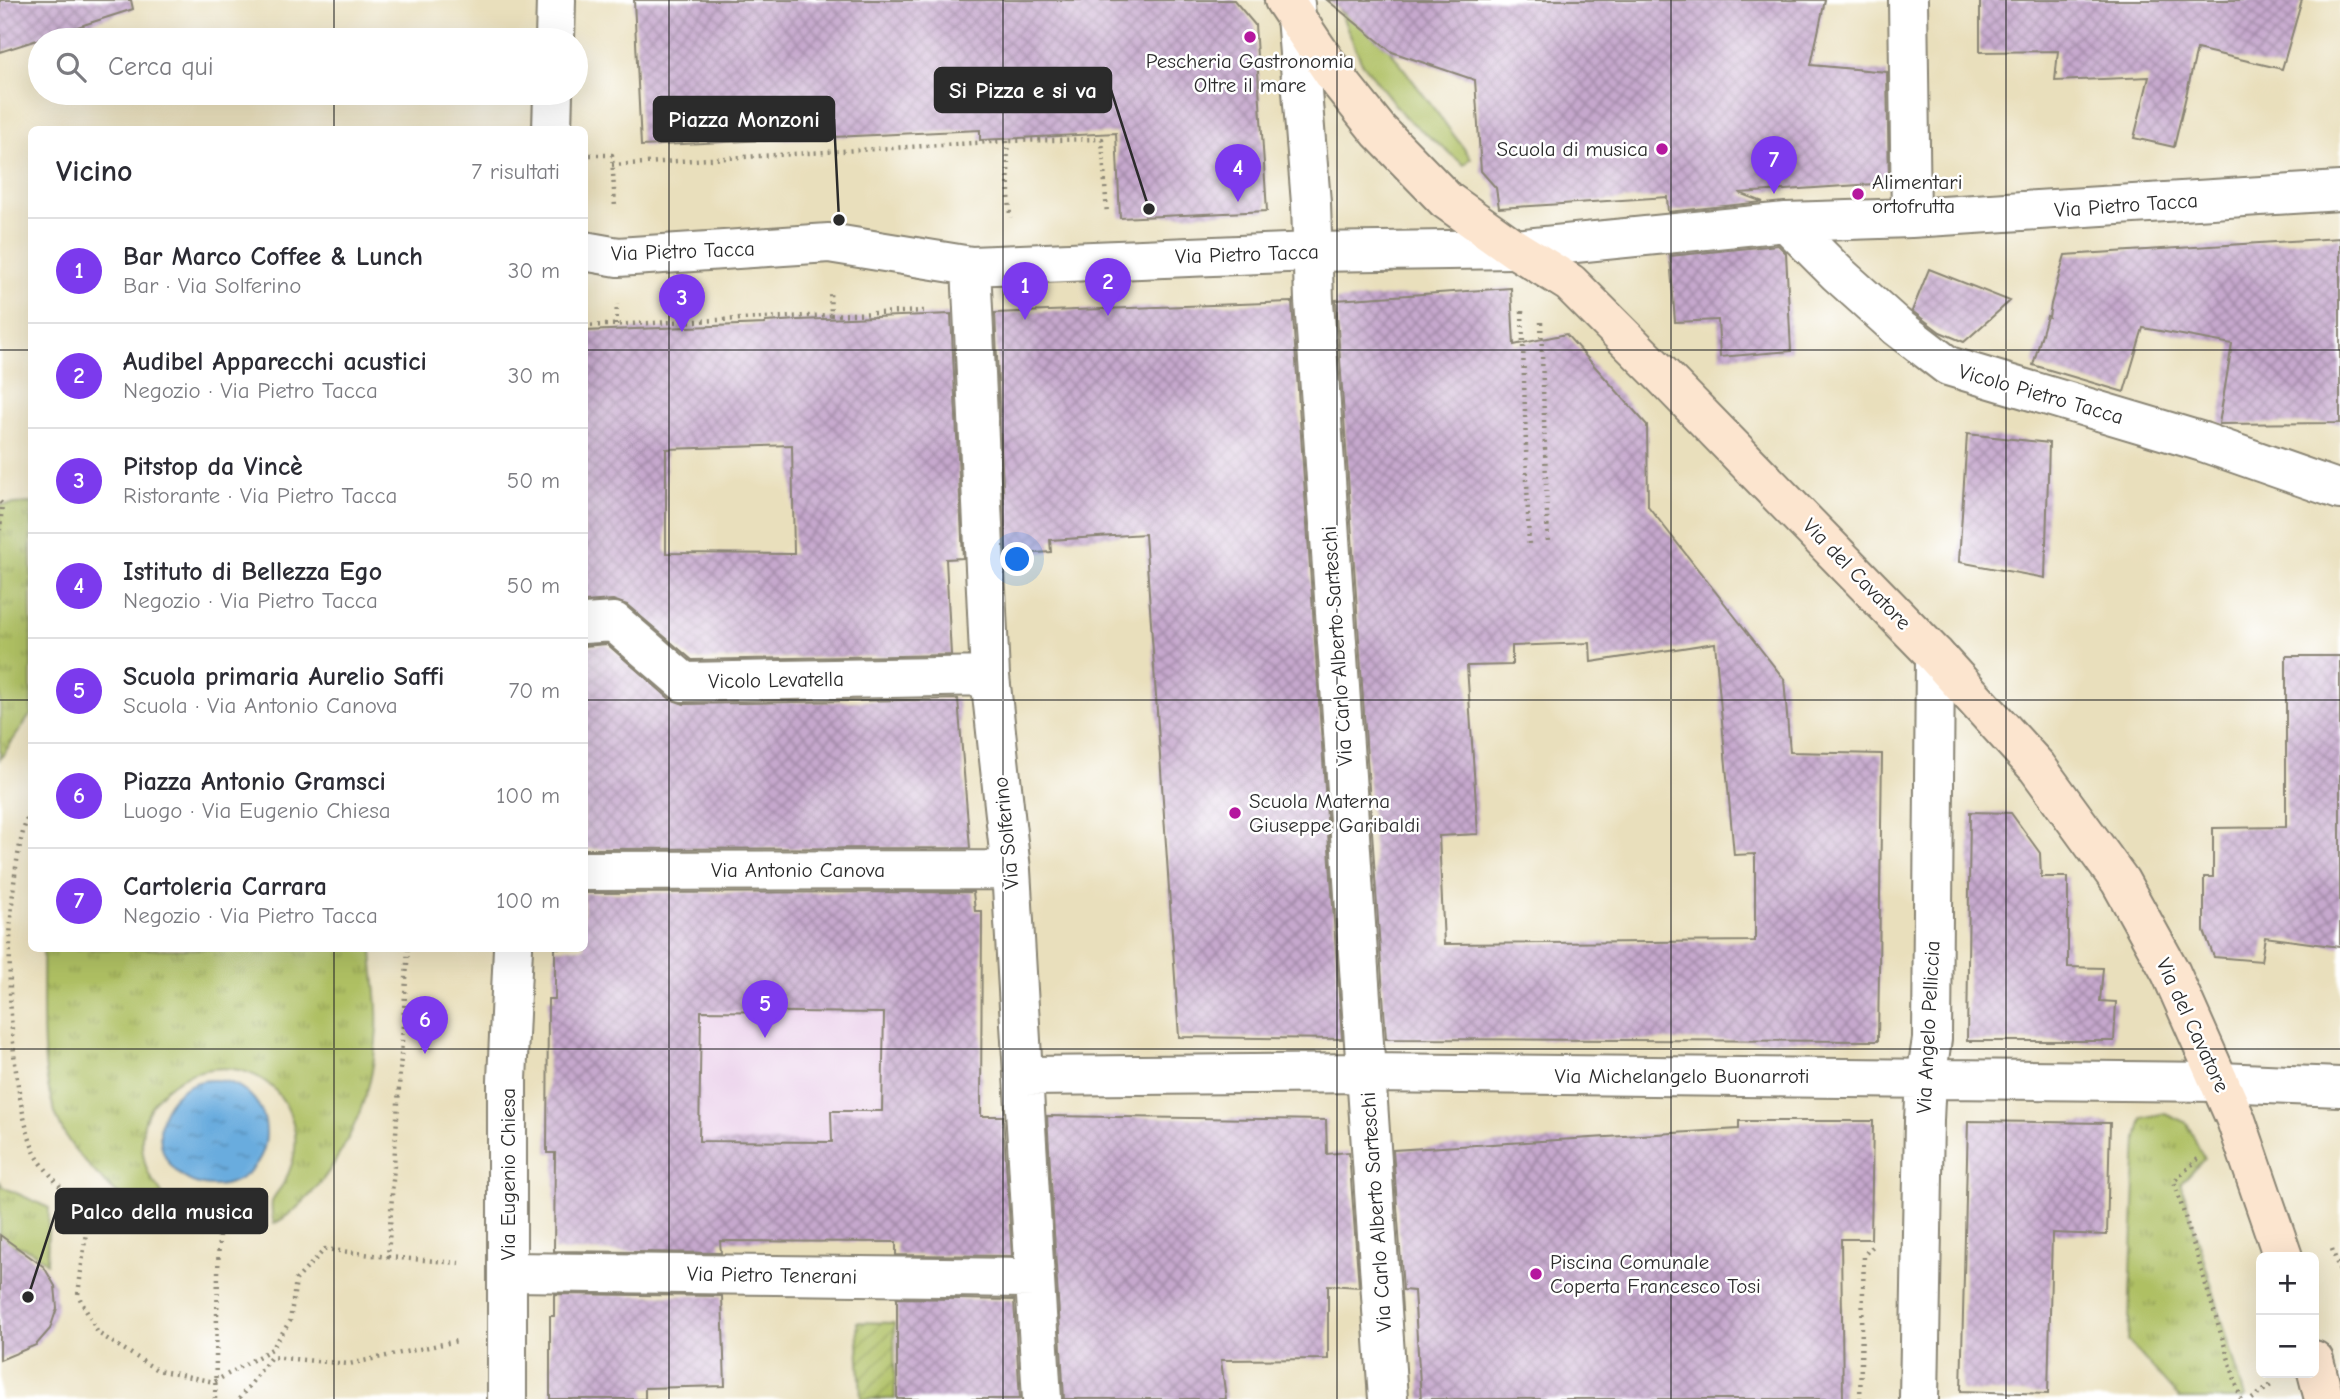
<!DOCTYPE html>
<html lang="it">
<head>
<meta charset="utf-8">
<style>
	body { margin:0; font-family:"Comic Neue",sans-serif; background:#f2f2f3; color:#2b2b33 }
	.controls { position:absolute; right:21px; bottom:21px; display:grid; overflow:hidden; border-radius:10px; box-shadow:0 7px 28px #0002 }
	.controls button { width:63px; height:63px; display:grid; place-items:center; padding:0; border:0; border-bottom:2px solid #e1e1e2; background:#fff; color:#2b2b33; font:35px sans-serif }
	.you { position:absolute; left:1018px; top:560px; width:24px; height:24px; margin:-18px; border:5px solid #fff; border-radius:50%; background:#1a73e8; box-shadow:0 0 0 10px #1a73e833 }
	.badge { display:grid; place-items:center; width:46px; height:46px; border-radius:50%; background:#7c3aed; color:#fff; font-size:23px; font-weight:700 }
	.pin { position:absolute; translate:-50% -58px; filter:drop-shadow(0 2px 4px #0008) }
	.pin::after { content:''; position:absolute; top:37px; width:24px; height:21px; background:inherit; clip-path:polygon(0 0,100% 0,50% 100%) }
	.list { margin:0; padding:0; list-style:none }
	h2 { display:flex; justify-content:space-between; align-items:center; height:91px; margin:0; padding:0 28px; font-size:30px }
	h2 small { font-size:23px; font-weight:400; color:#7c7c81 }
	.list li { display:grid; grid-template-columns:46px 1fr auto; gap:21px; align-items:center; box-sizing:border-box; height:105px; padding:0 28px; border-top:2px solid #e1e1e2 }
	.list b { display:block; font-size:26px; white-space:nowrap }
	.list p { margin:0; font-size:23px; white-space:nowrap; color:#7c7c81 }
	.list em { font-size:23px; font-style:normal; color:#7c7c81 }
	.icon { flex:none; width:38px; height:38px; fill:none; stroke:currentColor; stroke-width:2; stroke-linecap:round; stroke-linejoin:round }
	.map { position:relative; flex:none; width:2340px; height:1399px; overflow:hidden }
	.search { position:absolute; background:#fff; box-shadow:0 7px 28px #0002; left:28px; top:28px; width:560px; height:77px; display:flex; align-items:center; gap:18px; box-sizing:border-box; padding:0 24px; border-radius:38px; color:#7c7c81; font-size:26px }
	.panel { position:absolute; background:#fff; box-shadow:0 7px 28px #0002; left:28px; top:126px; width:560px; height:826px; border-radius:10px }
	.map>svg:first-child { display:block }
	.built { fill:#ebd1eb }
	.grass { fill:#afc063; stroke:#6d7647; stroke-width:2 }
	.park { fill:url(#park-tufts); stroke:#6d7647; stroke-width:2 }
	.garden { fill:url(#garden-furrows); stroke:#6d7647; stroke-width:2 }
	.water { fill:url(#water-ripples); stroke:#4a6c84; stroke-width:2 }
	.building { fill:url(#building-cross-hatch); fill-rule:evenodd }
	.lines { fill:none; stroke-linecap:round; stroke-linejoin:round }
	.street-casing { stroke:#8a8574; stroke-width:42 }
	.secondary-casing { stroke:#8a8574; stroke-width:42 }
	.path { stroke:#8a8574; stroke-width:4.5; stroke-dasharray:2 5; stroke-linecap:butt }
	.street { stroke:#fff; stroke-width:38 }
	.secondary { stroke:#fce5cf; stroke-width:38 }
	.grid { fill:none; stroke:#2b2b2b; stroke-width:2; stroke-opacity:0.55 }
	.poi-dot { fill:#b5179e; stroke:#fff; stroke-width:2.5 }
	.labels { text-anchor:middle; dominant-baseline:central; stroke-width:5; stroke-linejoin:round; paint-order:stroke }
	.poi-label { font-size:21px; fill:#2b2b2b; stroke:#fff; text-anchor:start }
	.street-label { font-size:21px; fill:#2b2b2b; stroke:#fff }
	.leader { fill:none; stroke:#2b2b2b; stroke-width:2.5 }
	.callout-dot { fill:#2b2b2b; stroke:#fff; stroke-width:2.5 }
	.callout { fill:#2b2b2b; stroke:#2b2b2b; stroke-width:2.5 }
	.callout-label { font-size:23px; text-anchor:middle; font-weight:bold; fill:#fff }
</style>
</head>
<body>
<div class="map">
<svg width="2340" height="1399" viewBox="0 0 2340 1399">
	<defs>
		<pattern id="park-tufts" width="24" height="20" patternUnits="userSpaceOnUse" patternTransform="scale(1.75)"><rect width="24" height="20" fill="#afc063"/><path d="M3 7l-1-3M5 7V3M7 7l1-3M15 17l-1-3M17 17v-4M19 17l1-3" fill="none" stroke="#8f9c52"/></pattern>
		<pattern id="garden-furrows" width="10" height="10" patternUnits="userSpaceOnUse" patternTransform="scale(1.75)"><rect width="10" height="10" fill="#afc063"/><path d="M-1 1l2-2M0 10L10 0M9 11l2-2" fill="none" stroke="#8f9c52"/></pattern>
		<pattern id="water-ripples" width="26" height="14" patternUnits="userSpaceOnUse" patternTransform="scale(1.75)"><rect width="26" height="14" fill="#69acde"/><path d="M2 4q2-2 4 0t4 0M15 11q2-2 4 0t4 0" fill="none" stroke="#578cb4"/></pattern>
		<pattern id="building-cross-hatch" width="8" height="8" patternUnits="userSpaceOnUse" patternTransform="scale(1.75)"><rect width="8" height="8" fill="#c6a8cd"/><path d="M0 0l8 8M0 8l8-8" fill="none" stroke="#a189a7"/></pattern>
	</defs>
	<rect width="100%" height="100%" fill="#fff"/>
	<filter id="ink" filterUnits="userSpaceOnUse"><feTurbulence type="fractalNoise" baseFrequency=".0143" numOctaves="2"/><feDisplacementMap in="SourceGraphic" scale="14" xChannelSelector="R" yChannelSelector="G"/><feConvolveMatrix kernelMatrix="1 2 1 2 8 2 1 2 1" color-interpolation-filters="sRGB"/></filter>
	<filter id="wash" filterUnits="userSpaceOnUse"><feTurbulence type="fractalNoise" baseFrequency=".00686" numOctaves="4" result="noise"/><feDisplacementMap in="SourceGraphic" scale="28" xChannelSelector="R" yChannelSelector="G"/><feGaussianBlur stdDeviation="1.57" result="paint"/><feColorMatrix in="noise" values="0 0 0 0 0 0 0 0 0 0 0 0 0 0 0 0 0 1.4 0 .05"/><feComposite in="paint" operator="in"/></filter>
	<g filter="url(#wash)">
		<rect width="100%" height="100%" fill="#e9dfbc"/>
		<!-- built -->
		<path class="built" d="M585,909L982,911L981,1242L554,1240L555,1153H547L548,1077L555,999L584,948Z"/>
		<!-- grass -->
		<path class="grass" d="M1339,9L1389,49L1471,158L1464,165L1404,116L1361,61Z"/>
		<!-- park -->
		<path class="park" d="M31,503V714L0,759V505Z
			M43,949H372C373,975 379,1003 377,1030C375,1051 373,1074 366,1094C351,1142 319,1199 274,1224C272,1217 271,1209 272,1202C273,1196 280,1190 283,1184C294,1165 299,1145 293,1123C266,1030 129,1066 143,1153C144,1160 146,1168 149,1174C152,1182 160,1188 163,1196C166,1205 167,1213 172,1221C150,1221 127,1203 112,1189C98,1176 84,1162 72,1146C34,1093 45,1011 43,949Z
			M2165,1113L2187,1123L2204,1159L2181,1183L2245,1397L2243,1399H2180L2128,1341L2137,1138L2142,1118Z
			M0,1182L3,1187L49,1208L47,1263C32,1250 20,1243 0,1246Z"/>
		<!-- garden -->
		<path class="garden" d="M857,1322L894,1323L895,1399H861Z"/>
		<!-- water -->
		<path class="water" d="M160 1133a53 53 0 1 1 106 0a53 53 0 1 1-106 0Z"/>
		<g id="blocks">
			<!-- building -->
			<path class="building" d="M0,0H131L133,9L0,52Z
				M634,0H1234L1255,25L1267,211L1120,218L1116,133L980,140V130L641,146Z
				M1327,0H1825L1811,65L1887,72L1889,183L1739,193L1763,202L1668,212L1667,197L1499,208L1496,188L1481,171L1475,80L1392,52Z
				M1980,0H2302L2282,69L2197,49L2174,147L2134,138L2149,77L2055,81L2058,51L1980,52Z
				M2340,238V423L2219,424L2232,344L2143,328L2124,392L2033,365L2047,316L2049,317L2051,304L2065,255Z
				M1778,245L1786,253L1791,351L1720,357L1718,320L1675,322L1670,256Z
				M1929,269L2010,301L1964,342L1940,332L1912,311Z
				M1511,288L1514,345L1566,334L1647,425L1648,506L1784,679L1790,752L1882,754L1878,1041L1386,1039L1336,300ZM1590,643L1591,662L1715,643L1734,855L1755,854V941L1444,944L1439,836L1478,834L1467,666L1512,665V646Z
				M1292,302L1342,1039L1179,1037L1145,534L1050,540L1051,552L1006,555L995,313Z
				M951,314L963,558L946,559L951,655L692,660L627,605L613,600L584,602V331L765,324V322L798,320ZM792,445L794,554L666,553V449Z
				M1967,434L2049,443L2045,578L1959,562Z
				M607,644L670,699L684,704L958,699L970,848L584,849V646Z
				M2286,656H2340V947L2265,937L2261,961L2214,957L2204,931V877H2213V828L2286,827Z
				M1970,812L2011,813L2040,853L2041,877H2068V967L2103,968L2100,1001L2116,1002L2114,1041H1967Z
				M973,892L975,911H982L981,1116H1003L1012,1256L896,1255V1242L720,1241L721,1253L554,1251L555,1153H547L548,999H555V948H584V893ZM701,1011L884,1013L882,1111H831L832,1142L699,1141Z
				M1047,1116L1326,1120L1327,1154L1349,1152L1359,1287L1328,1285V1359L1221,1360L1226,1399H1064Z
				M1739,1121H1873L1871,1239H1841L1843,1399H1421L1414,1291L1403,1290L1393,1150L1739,1129Z
				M1968,1121L2110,1123L2107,1235L2052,1233L2048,1394L1961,1391Z
				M0,1235L44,1267L55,1286L57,1308L50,1329L36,1345L0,1360Z
				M554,1294L722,1296L725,1386L645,1388V1399H550V1316H554Z
				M897,1298L1014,1300L1020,1399H897Z"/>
		</g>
	</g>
	<g filter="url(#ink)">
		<use href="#blocks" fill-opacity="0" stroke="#8a8574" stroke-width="2"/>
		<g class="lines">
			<defs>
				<path id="street" d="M1908,0L1911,218
					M1295,4L1311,203L1314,301L1388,1399
					M555,40L556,0
					M552,130L553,93
					M1786,222L1837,273L1896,326L1948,366L2203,442L2340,490
					M584,251L618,257L829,243L971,266L1312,252L1515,249L1786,222L1911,218L2340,191
					M971,266L990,676L1011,870L1042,1399
					M584,624L614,622L684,682L990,676
					M584,871L1011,870
					M1024,1076L1367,1073L2220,1082L2340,1087
					M508,1272L1035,1278
					M507,1399V1080L513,948
					M1919,1399L1924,1120L1926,1079L1932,1039L1935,655"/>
				<path id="secondary" d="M1284,0L1335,76L1379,131L1446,200L1515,249L1570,283L1664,377L1935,655L2037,767L2120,881L2171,973L2236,1120L2283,1257
					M2314,1360L2324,1399"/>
			</defs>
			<!-- street casing -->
			<use href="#street" class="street-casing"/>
			<!-- secondary casing -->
			<use href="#secondary" class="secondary-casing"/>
			<!-- path -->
			<path class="path" d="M1007,141L1010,218
				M590,155H612L615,208
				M612,165L1007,141L1102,139L1107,215
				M1522,311L1529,548
				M831,315L924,311
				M1541,322L1548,545
				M616,325L617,304
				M584,326L831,315L830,290
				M0,502L2,504L0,530
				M32,806C0,874 4,1076 34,1151C40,1166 75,1203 88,1217L78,1295L98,1333L157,1370L214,1382L272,1349L290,1321L296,1280L325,1249L388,1257L408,948
				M2198,1159L2174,1181L2241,1399
				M2332,1249L2340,1272
				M388,1257L459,1263
				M215,1399L219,1233
				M239,1399L271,1357L349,1364L457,1341V1343
				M1860,1399L1864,1255L1873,1246
				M2252,1399L2271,1385"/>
			<!-- street -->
			<use href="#street" class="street"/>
			<!-- secondary -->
			<use href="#secondary" class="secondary"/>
		</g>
	</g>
	<!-- grid -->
	<path class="grid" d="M334,0V40M669,0V1399M1003,0V1399M1337,0V1399M1671,0V1399M2006,0V1399M334,93V130M0,350H32M584,350H2340M0,700H32M584,700H2340M334,948V1399M0,1049H2340"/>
	<!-- markers -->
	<g class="poi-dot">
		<circle cx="1250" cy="37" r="7"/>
		<circle cx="1662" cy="149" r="7"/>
		<circle cx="1858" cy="194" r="7"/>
		<circle cx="1235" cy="813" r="7"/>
		<circle cx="1536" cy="1274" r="7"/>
	</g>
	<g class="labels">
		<!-- poi labels -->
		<g class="poi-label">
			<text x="1250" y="61" text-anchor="middle">Pescheria Gastronomia<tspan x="1250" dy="24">Oltre il mare</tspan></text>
			<text x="1648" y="149" text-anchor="end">Scuola di musica</text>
			<text x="1872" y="182">Alimentari<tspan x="1872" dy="24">ortofrutta</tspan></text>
			<text x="1249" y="801">Scuola Materna<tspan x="1249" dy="24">Giuseppe Garibaldi</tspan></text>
			<text x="1550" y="1262">Piscina Comunale<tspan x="1550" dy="24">Coperta Francesco Tosi</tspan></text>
		</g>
		<!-- street labels -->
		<g class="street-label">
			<text transform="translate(2126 205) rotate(-4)">Via Pietro Tacca</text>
			<text transform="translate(683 251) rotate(-2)">Via Pietro Tacca</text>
			<text transform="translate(1247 254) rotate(-2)">Via Pietro Tacca</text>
			<text transform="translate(2041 394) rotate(16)">Vicolo Pietro Tacca</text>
			<text transform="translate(1857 574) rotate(46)">Via del Cavatore</text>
			<text transform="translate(1337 646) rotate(-94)">Via Carlo Alberto Sarteschi</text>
			<text transform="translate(776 680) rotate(-1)">Vicolo Levatella</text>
			<text transform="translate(1006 833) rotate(-96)">Via Solferino</text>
			<text x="798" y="870">Via Antonio Canova</text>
			<text transform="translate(2193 1025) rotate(65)">Via del Cavatore</text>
			<text transform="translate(1928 1027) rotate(-87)">Via Angelo Pelliccia</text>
			<text x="1682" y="1076">Via Michelangelo Buonarroti</text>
			<text transform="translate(508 1174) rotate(-90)">Via Eugenio Chiesa</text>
			<text transform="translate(1376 1212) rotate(-94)">Via Carlo Alberto Sarteschi</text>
			<text transform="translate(772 1275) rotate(1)">Via Pietro Tenerani</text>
		</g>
	</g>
	<!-- callouts -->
	<path class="leader" d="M1149 209L1111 90M839 220L834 119M28 1297L56 1211"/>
	<g class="callout-dot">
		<circle cx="1149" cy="209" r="7"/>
		<circle cx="839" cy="220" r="7"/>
		<circle cx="28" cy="1297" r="7"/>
	</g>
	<g class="callout">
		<rect x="935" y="68" width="176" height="44" rx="7"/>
		<rect x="654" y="97" width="180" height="44" rx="7"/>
		<rect x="56" y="1189" width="211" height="44" rx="7"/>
	</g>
	<g class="callout-label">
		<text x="1023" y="98">Si Pizza e si va</text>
		<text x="744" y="127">Piazza Monzoni</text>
		<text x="162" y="1219">Palco della musica</text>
	</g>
</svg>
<div class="controls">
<button>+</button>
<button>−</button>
</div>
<div class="you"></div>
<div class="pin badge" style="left:1025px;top:320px">1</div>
<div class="pin badge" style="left:1108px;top:316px">2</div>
<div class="pin badge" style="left:682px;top:332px">3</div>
<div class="pin badge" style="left:1238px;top:202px">4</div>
<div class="pin badge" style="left:765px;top:1038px">5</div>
<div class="pin badge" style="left:425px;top:1054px">6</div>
<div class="pin badge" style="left:1774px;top:194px">7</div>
<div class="search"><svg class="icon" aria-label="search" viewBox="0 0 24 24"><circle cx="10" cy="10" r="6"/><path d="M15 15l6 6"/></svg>Cerca qui</div>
<section class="panel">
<h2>Vicino<small>7 risultati</small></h2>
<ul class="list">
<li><span class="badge">1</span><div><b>Bar Marco Coffee &amp; Lunch</b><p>Bar · Via Solferino</p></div><em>30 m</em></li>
<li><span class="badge">2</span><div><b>Audibel Apparecchi acustici</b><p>Negozio · Via Pietro Tacca</p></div><em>30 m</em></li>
<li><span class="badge">3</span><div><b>Pitstop da Vincè</b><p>Ristorante · Via Pietro Tacca</p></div><em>50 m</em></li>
<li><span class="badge">4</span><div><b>Istituto di Bellezza Ego</b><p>Negozio · Via Pietro Tacca</p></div><em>50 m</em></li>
<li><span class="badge">5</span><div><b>Scuola primaria Aurelio Saffi</b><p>Scuola · Via Antonio Canova</p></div><em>70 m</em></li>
<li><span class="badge">6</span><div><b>Piazza Antonio Gramsci</b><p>Luogo · Via Eugenio Chiesa</p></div><em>100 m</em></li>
<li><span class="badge">7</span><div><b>Cartoleria Carrara</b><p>Negozio · Via Pietro Tacca</p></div><em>100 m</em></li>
</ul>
</section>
</div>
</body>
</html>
